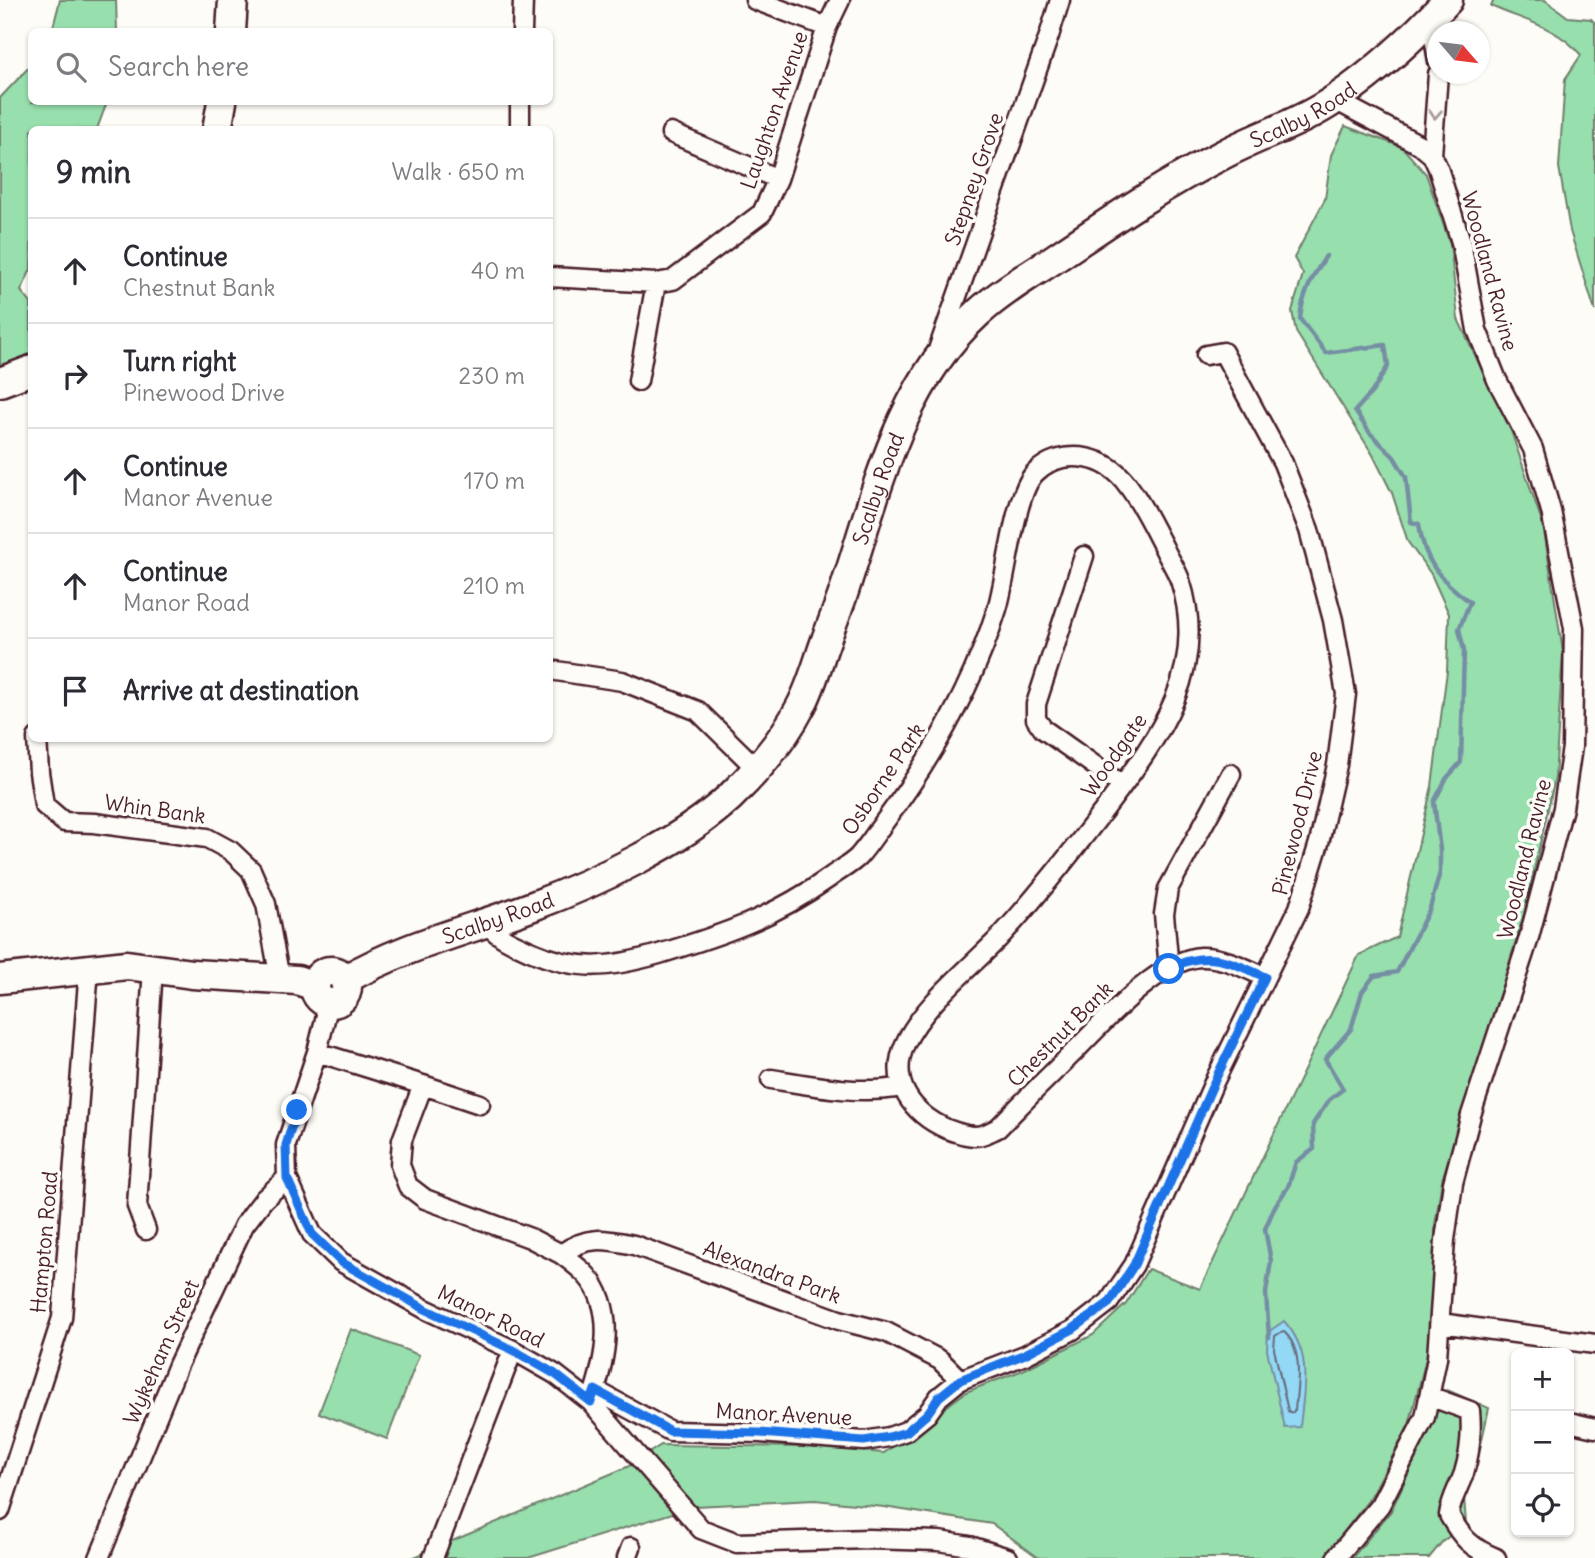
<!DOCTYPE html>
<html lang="en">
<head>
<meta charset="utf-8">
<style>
	body { margin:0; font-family:Delius,sans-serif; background:#f2f2f3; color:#2b2b33 }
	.controls { position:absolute; right:21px; bottom:21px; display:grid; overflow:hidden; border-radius:10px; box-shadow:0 2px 5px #0004 }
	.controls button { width:63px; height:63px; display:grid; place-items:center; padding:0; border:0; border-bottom:2px solid #e1e1e2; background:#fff; color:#2b2b33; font:35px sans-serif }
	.compass { position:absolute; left:1427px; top:21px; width:63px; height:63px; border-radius:50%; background:#fff; box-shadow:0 2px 5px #0004; rotate:118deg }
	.stop { position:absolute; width:21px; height:21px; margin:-16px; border:5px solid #1a73e8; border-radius:50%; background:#fff }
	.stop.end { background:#1a73e8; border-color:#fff; box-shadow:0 2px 7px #0008 }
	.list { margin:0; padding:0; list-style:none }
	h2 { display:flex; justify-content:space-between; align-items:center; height:91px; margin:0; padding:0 28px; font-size:30px }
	h2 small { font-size:23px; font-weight:400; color:#7c7c81 }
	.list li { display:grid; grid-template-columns:46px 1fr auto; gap:21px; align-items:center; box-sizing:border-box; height:105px; padding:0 28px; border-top:2px solid #e1e1e2 }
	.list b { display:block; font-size:26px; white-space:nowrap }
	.list p { margin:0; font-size:23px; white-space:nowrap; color:#7c7c81 }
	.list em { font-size:23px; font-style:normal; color:#7c7c81 }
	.icon { flex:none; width:38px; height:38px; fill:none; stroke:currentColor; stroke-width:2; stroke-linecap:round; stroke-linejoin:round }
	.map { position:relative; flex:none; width:1595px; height:1558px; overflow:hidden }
	.search { position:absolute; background:#fff; box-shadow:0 2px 5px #0004; left:28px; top:28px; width:525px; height:77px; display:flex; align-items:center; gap:18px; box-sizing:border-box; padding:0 24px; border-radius:10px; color:#7c7c81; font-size:26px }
	.panel { position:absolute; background:#fff; box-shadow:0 2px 5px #0004; left:28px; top:126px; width:525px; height:616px; border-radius:10px }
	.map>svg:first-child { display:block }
	.green { fill:#97dfad; stroke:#707f6c; stroke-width:2 }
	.water { fill:#93d8f4; stroke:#768ea4; stroke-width:2 }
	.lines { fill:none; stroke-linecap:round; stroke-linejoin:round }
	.shore { stroke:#67697b; stroke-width:2 }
	.stream { stroke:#768ea4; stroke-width:4.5 }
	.minor-casing { stroke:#4a1f2b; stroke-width:23 }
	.trunk-casing { stroke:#4a1f2b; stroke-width:33 }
	.minor { stroke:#fdfcf7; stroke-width:18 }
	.trunk { stroke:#fdfcf7; stroke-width:28 }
	.oneway { stroke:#ac999b }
	.route { stroke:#1a73e8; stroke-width:9 }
	.labels { text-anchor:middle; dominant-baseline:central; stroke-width:7; stroke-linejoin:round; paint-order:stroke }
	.street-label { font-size:21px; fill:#4a1f2b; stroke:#fdfcf7 }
</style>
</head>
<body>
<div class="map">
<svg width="1595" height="1558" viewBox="0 0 1595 1558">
	<rect width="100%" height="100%" fill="#fdfcf7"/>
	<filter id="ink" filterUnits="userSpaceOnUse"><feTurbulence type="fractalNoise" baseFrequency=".0143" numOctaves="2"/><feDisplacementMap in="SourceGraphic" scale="14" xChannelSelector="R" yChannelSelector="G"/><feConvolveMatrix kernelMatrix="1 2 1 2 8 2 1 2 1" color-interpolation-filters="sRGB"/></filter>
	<g filter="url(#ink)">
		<!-- green -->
		<path class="green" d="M60,0H116L117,31H52Z
			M1494,0H1545L1568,17L1591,19L1595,23V311L1570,231L1559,167L1565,79L1581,55C1556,25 1523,21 1491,6Z
			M31,65L32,102H107L97,129L32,130L31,269L21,291L31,303V353L0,370V98Z
			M1345,126L1402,147L1426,174L1450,244L1458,319L1511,431L1543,525L1563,652L1555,778L1524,915L1442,1180L1435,1225V1290L1426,1359L1409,1425L1370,1498L1324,1558H1039L992,1524L884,1507L815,1500L695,1506L528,1558H412L627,1467L661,1445L810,1447L884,1453L966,1392L1023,1370L1093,1335L1126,1304L1148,1269L1200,1289L1359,955L1397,937L1432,786L1447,671L1449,614L1431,574L1408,542L1392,493L1373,455L1296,332L1292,311L1303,274L1294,258L1325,199L1331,155Z
			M351,1329L419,1355L387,1439L319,1413Z
			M1447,1390L1489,1408L1476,1467L1464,1497L1466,1523L1442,1542L1429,1558H1352L1391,1511Z"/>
		<!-- water -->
		<path class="water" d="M1284,1321C1313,1353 1304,1387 1300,1427L1285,1428L1267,1350L1268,1332Z"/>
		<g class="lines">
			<!-- shore -->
			<path class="shore" d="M1283,1331C1305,1349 1297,1386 1295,1410L1292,1413L1288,1411L1274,1349L1275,1336Z"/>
			<!-- stream -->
			<path class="stream" d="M1269,1337L1266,1293L1271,1261L1265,1229L1275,1206L1288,1187L1296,1162L1314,1149L1313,1124L1329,1100L1343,1089L1325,1059L1351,1029L1362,992L1374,976L1397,972L1430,908L1440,872V850L1434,802L1446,779L1461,762L1464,650L1459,629L1470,602C1440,580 1424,562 1419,524L1411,522L1406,477L1394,457L1370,433L1355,411L1372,392L1388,366L1385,345L1326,353L1300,319C1302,294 1313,276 1326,256"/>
			<defs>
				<path id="minor" d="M755,0L827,27
					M1429,21L1434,37L1438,61
					M522,32L523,0
					M1335,100L1420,145L1432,155L1438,168L1461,242L1477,330L1497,380L1533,449L1551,511L1574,628L1572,747L1563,808L1528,941L1471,1115L1453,1183L1445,1240L1437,1358L1425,1417L1380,1505L1336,1558
					M520,130V102
					M671,133L778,179
					M1432,155L1438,74
					M550,277L656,283L673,280L762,213L778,179L827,27L840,0
					M939,347L1049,36L1060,0
					M638,381L656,283
					M1084,556L1036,704V719L1043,729L1122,785
					M550,670L622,681L698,711L756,768
					M37,738L39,772L44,805L64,822L94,823L207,838L231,851L251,870L266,904L280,979
					M485,922C499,938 511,942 530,951C578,972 610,968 659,954C725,934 772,918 829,878C838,871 850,865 858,857C868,846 876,833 885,821C932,758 973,685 997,609C1007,577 1014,494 1035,473C1060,448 1101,454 1123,479C1140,500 1152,525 1164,548C1169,559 1176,569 1180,580C1211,674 1154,743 1101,814C1068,857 1036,898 999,938C969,969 923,1005 905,1044C888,1083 913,1114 947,1129C958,1133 971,1138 982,1135C984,1135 996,1129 998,1128C1023,1102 1048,1077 1074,1052C1103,1023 1157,961 1200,957C1222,956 1245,968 1265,977
					M1169,969L1164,914L1168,889L1231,774
					M329,1003L317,1052L286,1145L287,1178L312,1234L341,1262L425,1309L513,1350L555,1374L591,1402L701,1529L737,1543L868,1539L939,1541L970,1546L1008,1558
					M317,1052L423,1085L402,1140L400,1165L408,1186L425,1199L530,1238L561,1254C587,1235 605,1239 634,1245L839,1320L886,1332L940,1360L960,1380
					M771,1079C814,1086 859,1095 902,1087
					M423,1085L480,1104
					M146,1230L137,1206L153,969
					M561,1254C570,1261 580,1268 587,1276C617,1310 605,1361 592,1399
					M1440,1323L1595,1344
					M595,1390L670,1431L760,1433L864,1441L889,1437L906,1431L927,1414L939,1397L960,1380L1025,1355L1073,1330L1109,1302L1134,1265L1215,1080L1299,908L1319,843L1337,765L1346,694L1333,620L1309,530L1283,463L1223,352L1206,355
					M1429,1396L1470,1411C1472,1432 1470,1453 1464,1473C1459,1487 1451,1499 1449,1515C1462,1538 1471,1548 1496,1558
					M1569,1422L1595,1428
					M0,1511L62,1318L89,968
					M99,1558L178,1365L244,1225L264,1199L287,1178
					M433,1558L513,1350
					M627,1558L631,1547"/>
				<g id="trunk">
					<path d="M231,32L233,0"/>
					<path d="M217,130L222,102"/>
					<path d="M0,382L32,370"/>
					<circle cx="331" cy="987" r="16"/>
					<path d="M0,979L127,965L192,974L297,980L315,986"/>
					<path id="s1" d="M346,979C405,945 470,930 533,906C597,882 680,843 730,797C757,771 784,739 801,706C812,685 818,662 826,640C831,626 837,611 842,597C875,498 898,386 978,313C1001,292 1028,276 1054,259C1110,221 1166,183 1226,153C1263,134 1303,122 1337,98C1378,70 1415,36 1448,0"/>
				</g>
			</defs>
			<!-- minor casing -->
			<use href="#minor" class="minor-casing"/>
			<!-- trunk casing -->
			<use href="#trunk" class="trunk-casing"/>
			<!-- minor -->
			<use href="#minor" class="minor"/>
			<!-- trunk -->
			<use href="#trunk" class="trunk"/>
		</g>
		<!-- one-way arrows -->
		<defs><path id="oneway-chevron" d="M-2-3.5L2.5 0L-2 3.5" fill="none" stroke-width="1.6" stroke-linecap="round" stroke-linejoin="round" transform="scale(1.75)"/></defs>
		<use class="oneway" href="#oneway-chevron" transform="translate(1435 114) rotate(93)"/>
	</g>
	<g class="lines" filter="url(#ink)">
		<!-- route -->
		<path class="route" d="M297,1110L286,1145L287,1178L312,1234L341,1262L425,1309L513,1350L555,1374L591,1402L595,1390L670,1431L760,1433L864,1441L889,1437L906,1432L927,1414L939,1397L960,1380L1025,1354L1073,1329L1109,1303L1134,1265L1215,1080L1265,977C1230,961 1206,949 1169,969"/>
	</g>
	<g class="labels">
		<!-- street labels -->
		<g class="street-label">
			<text transform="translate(774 110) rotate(-71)">Laughton Avenue</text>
			<text stroke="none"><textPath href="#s1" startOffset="1360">Scalby Road</textPath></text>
			<text transform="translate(974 179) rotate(-71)">Stepney Grove</text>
			<text transform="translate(1490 271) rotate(75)">Woodland Ravine</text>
			<text stroke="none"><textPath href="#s1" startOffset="774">Scalby Road</textPath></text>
			<text transform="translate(1114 755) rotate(-55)">Woodgate</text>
			<text transform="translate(883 779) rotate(-56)">Osborne Park</text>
			<text transform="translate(155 809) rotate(8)">Whin Bank</text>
			<text transform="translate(1297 823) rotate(-76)">Pinewood Drive</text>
			<text transform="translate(1524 859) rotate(-76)">Woodland Ravine</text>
			<text stroke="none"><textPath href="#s1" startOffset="164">Scalby Road</textPath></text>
			<text transform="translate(1060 1034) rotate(-45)">Chestnut Bank</text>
			<text transform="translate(44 1242) rotate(-85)">Hampton Road</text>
			<text transform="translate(772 1272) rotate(20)">Alexandra Park</text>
			<text transform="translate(491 1316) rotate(26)">Manor Road</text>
			<text transform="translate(161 1352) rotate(-66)">Wykeham Street</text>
			<text transform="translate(784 1414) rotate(3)">Manor Avenue</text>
		</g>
	</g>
</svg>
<div class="controls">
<button>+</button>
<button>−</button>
<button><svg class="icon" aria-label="locate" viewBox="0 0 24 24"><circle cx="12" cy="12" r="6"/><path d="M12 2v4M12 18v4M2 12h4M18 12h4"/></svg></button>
</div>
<svg class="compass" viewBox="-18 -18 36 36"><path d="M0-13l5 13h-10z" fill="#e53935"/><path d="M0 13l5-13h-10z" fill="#7c7c81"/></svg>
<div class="stop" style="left:1169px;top:969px"></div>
<div class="stop end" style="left:297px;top:1110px"></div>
<div class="search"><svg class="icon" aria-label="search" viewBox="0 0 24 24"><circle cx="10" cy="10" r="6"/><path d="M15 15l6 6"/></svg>Search here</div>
<section class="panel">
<h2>9 min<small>Walk · 650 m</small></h2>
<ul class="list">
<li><svg class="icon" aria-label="ahead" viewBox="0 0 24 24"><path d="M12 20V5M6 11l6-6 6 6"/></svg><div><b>Continue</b><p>Chestnut Bank</p></div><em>40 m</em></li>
<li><svg class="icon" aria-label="right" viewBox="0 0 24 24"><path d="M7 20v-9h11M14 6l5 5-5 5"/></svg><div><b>Turn right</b><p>Pinewood Drive</p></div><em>230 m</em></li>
<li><svg class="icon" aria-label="ahead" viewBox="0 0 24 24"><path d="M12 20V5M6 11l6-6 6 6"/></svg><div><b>Continue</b><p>Manor Avenue</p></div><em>170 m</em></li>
<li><svg class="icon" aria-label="ahead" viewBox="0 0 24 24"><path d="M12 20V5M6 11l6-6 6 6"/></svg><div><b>Continue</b><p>Manor Road</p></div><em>210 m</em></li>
<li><svg class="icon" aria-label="arrive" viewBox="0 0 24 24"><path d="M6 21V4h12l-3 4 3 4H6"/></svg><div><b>Arrive at destination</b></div></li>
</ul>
</section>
</div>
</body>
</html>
